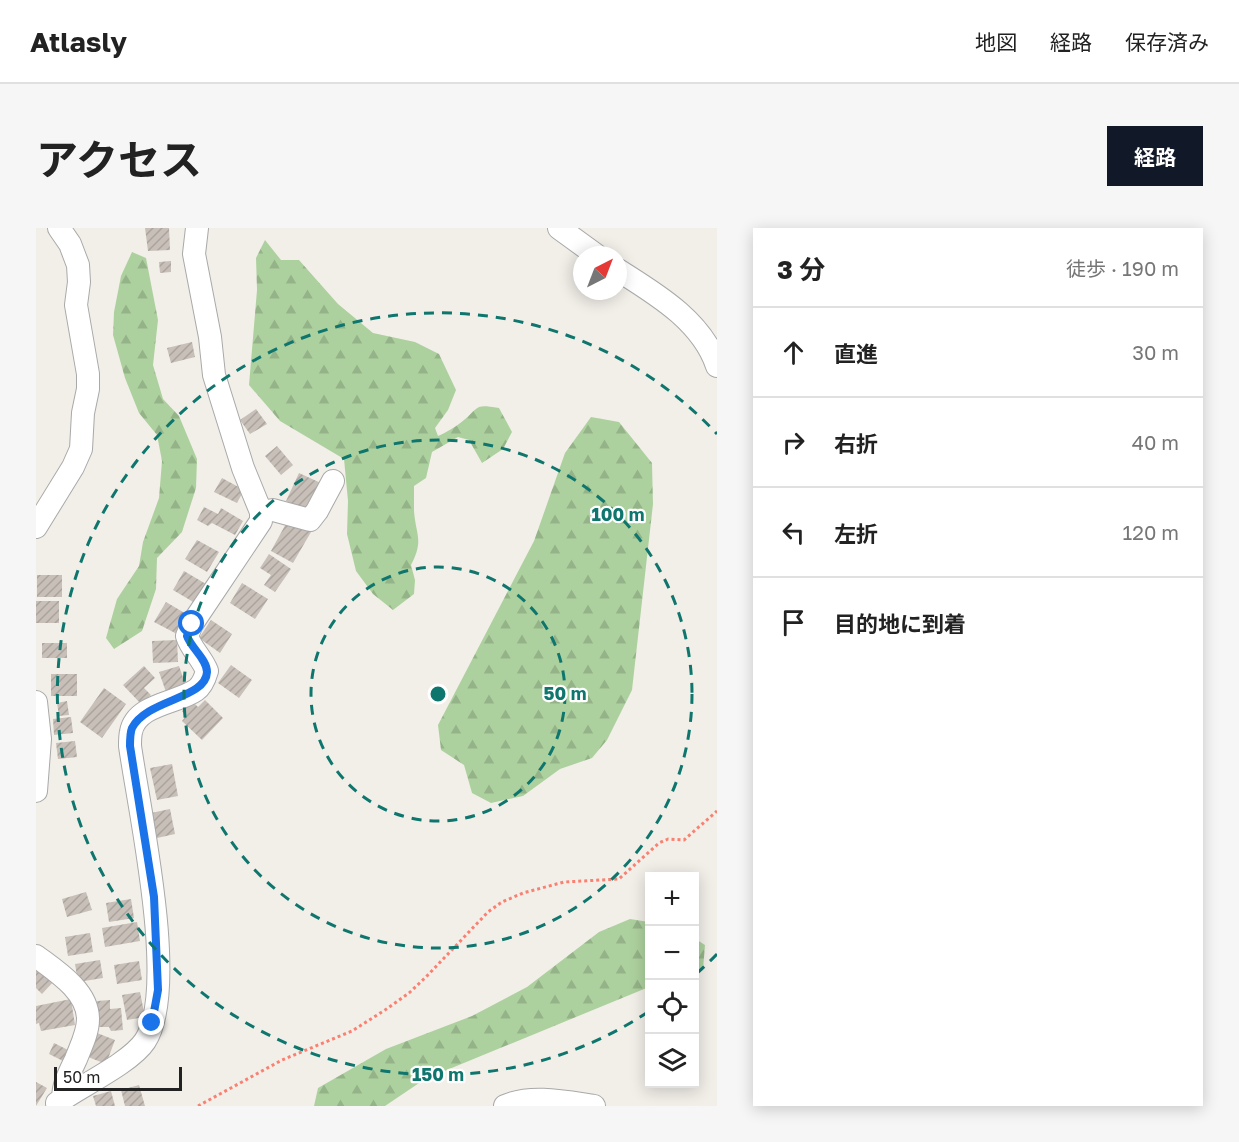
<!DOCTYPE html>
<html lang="ja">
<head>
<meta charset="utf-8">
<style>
	body { margin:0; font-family:"Golos Text","Noto Sans JP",sans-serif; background:#f6f6f6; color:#222 }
	.controls { position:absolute; right:18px; bottom:18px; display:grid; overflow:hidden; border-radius:0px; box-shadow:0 3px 15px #0003 }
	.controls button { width:54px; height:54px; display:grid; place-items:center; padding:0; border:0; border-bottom:2px solid #e0e0e0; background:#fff; color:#222; font:30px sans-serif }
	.compass { position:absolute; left:537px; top:18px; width:54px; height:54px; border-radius:50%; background:#fff; box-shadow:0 3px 15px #0003; rotate:42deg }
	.scale { position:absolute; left:18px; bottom:15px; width:128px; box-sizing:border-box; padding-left:6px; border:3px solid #222; border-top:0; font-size:16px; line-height:21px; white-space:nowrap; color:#222; -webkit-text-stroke:4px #fff; paint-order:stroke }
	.stop { position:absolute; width:18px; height:18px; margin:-14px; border:4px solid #1a73e8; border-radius:50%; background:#fff }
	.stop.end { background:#1a73e8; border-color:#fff; box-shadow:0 2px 6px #0008 }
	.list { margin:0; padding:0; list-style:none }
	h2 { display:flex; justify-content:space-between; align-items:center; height:78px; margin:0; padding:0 24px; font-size:26px }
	h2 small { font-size:20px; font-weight:400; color:#767676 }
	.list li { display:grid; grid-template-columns:39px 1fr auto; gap:18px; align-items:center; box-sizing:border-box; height:90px; padding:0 24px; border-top:2px solid #e0e0e0 }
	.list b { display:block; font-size:22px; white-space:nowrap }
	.list em { font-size:20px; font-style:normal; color:#767676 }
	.icon { flex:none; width:33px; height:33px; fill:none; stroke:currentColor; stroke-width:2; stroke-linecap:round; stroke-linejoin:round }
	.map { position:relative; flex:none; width:681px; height:878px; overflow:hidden; border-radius:0px }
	header { display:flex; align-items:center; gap:36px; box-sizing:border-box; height:84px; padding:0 30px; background:#fff; border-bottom:2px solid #e0e0e0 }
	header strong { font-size:28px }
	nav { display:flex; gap:33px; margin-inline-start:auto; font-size:21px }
	.intro { display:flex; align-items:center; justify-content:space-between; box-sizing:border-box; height:144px; padding:0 36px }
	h1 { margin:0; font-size:42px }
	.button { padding:15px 27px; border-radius:0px; background:#111827; color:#fff; font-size:21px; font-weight:700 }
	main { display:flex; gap:36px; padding:0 36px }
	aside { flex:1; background:#fff; border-radius:0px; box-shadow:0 3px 15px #0003 }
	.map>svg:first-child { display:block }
	.forest { fill:url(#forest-firs) }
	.building { fill:url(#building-hatch) }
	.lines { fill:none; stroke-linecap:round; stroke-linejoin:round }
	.minor-casing { stroke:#a9a9a9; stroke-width:24 }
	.path { stroke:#fa8072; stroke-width:3; stroke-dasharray:3 3; stroke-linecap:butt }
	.minor { stroke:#fff; stroke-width:22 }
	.route { stroke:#1a73e8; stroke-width:8 }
	.ring { fill:none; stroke:#0f766e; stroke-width:3; stroke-dasharray:10 8 }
	.centre { fill:#0f766e; stroke:#fff; stroke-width:3 }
	.ring-label { font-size:18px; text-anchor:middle; font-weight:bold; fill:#0f766e; stroke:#fff; stroke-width:4.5; stroke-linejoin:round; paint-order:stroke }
</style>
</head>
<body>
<header>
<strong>Atlasly</strong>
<nav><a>地図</a><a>経路</a><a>保存済み</a></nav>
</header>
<div class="intro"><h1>アクセス</h1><a class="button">経路</a></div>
<main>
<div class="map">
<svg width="681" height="878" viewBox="0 0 681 878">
	<defs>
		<pattern id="forest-firs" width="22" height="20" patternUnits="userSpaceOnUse" patternTransform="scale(1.5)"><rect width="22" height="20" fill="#add19e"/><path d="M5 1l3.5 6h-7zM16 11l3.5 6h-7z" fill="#95b388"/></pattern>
		<pattern id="building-hatch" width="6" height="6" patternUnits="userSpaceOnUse" patternTransform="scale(1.5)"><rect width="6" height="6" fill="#c7bfb8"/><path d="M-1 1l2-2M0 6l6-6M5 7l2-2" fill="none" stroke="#aba49e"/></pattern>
	</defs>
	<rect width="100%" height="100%" fill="#f2efe9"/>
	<!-- forest -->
	<path class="forest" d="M229,12L245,32H263L302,76L337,105L379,114L403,126L420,162L412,182L399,200L402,208C411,204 421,198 428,192C444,178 439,176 463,180L476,204L467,221L446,235L433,212L422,209L396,224L390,250L378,258C378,267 378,275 378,283C380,308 388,312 375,337L379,352L378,366L357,382L337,366L320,343L311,306L312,273L308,231L244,193L213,157L221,62L220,30Z
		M96,24L110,30L122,92L117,137L127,171L143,188L161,231L160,260L146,304L121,330L120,361L106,403L78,421L70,410L81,371L103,338L107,314L123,270L126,233L121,207L103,185L89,150L77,107L78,84L85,48Z
		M555,189L583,194L616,235L617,276L596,462L571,512L556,530L524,541L487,568L455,575L436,565L428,537L405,522L402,497L498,313L529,225Z
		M594,691L613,694V759L389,851L349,878H278L282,860L350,821L436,788L491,759L563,704Z
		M658,710L669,717L667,742L659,745Z"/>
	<!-- building -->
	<path class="building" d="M109,0H133L134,22L112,23Z
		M135,33V44L124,45L123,34Z
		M156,114L159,129L135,135L131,120Z
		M220,181L231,196L214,206L204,192Z
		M241,218L257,237L245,247L229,228Z
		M263,245L287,256L274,284L250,273Z
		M186,250L208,262L201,275L178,264Z
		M168,279L182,286L185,280L207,293L199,307L176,295L172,298L161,292Z
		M252,292L275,304L257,335L235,323Z
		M161,312L183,324L171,344L149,331Z
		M233,326L255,341L239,364L228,357L235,347L224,340Z
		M148,343L170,356L159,375L137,362Z
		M1,347H26V369H1Z
		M206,355L232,371L219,391L194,375Z
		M0,373H23V395H0Z
		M130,374L152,387L141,406L118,394Z
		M175,392L196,406L184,425L163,410Z
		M141,412L142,434L117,435L116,413Z
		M6,415H31V430H6Z
		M195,437L216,452L203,470L182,455Z
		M108,438L119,450L108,460L115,467L105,476L87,457Z
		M143,438L150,458L130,464L123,444Z
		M15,446H41V468H15Z
		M68,460L90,476L66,510L44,494Z
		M169,472L187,490L166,512L146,493L150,488L146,483L156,473L162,479Z
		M31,473L33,487L23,488L21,475Z
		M35,489L37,505L18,507L17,491Z
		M39,513L41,529L22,531L20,515Z
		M136,536L142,568L121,572L114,540Z
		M134,581L139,606L121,610L115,585Z
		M50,664L56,682L31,689L26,671Z
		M95,671L98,690L73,694L70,675Z
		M101,694L104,713L69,719L66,700Z
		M54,705L57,724L32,728L29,709Z
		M64,732L67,750L42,754L39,736Z
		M103,733L106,752L81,756L78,737Z
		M0,734L19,752L6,766L0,760Z
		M104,764L109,789L91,792L86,767Z
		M35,771L39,797L5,803L3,795L0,796V778Z
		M74,772V781L85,780L87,802L75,803L73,799H63L61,773Z
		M61,805L79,812L70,836L52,829Z
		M18,815L34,823L29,834L13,826Z
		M0,854L11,860L0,878Z
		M103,857L109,878H89L85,862Z
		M75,863L79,878H60L57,868Z"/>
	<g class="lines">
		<defs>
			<path id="minor" d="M523,0L560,27
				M582,42C620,66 666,93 681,138
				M225,284L237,282L274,292L281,283L297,253
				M0,299L37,239L45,221L47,185L52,161V146L40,77L43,54L42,37L34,16L23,0
				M0,474L4,511L0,563
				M0,728C20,743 52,763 52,791C52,805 45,818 40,831C34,844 27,856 27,871L21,875
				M27,871C49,856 95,834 109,813C143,761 103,582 94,518C94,514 94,508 95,504C100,476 142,475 160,462C166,458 169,450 171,443C166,430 155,421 151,408L156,396L225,293V284L207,240L178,147L174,109L158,26L161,0
				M469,878C495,866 531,874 558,878"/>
		</defs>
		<!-- minor casing -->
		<use href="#minor" class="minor-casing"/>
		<!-- path -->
		<path class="path" d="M162,878L246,832L316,803L349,782L373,765L390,749L452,684L466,674L487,665L528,654L583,651L623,615L632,611L648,612L681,583"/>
		<!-- minor -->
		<use href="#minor" class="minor"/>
	</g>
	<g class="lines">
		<!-- route -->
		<path class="route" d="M116,795L122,762L118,669L94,518C94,512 94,505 96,500C111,471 170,471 171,444C171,431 155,420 151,408L156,396"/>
	</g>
	<!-- distance rings -->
	<g class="ring">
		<circle cx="402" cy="466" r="127"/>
		<circle cx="402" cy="466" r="254"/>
		<path d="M681 726A381 381 0 0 1 659 747M612 784A381 381 0 1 1 681 206"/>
	</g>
	<circle cx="402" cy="466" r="9" class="centre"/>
	<g class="ring-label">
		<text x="582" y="293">100 m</text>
		<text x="529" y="472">50 m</text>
		<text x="402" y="853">150 m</text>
	</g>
</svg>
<div class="controls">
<button>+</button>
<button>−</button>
<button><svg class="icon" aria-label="locate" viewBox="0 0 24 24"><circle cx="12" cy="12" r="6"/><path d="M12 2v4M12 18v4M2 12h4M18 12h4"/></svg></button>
<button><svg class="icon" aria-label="layers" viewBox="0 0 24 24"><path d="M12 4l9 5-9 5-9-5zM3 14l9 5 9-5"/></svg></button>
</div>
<svg class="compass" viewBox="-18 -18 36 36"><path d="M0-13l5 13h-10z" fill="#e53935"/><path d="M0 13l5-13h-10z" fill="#767676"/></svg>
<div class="scale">50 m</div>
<div class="stop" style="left:156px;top:396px"></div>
<div class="stop end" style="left:116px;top:795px"></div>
</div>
<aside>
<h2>3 分<small>徒歩 · 190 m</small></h2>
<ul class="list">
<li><svg class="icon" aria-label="ahead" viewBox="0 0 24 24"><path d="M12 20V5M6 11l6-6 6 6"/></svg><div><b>直進</b></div><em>30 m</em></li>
<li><svg class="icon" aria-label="right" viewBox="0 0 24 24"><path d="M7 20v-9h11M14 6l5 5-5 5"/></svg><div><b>右折</b></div><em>40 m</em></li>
<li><svg class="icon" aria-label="left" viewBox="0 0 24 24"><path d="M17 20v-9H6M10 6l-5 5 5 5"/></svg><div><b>左折</b></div><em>120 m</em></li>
<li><svg class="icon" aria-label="arrive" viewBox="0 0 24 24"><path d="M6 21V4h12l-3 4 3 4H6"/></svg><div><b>目的地に到着</b></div></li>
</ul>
</aside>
</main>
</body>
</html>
